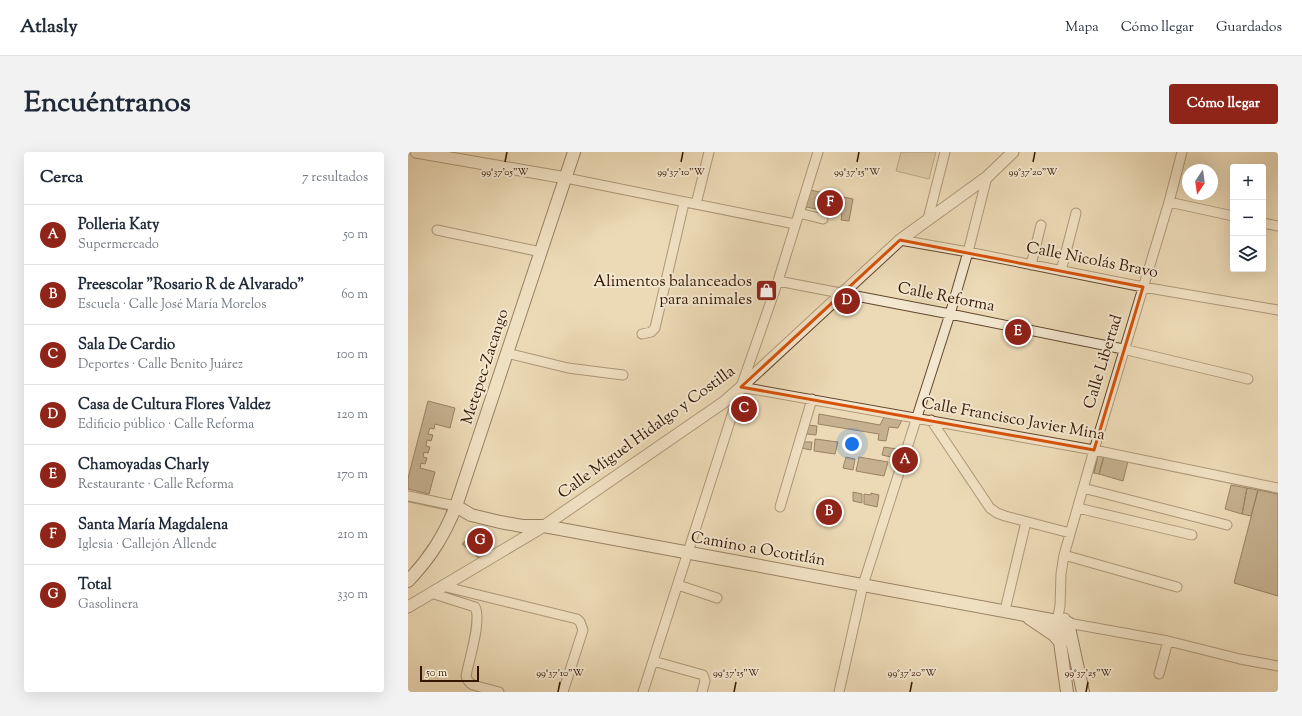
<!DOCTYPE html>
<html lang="es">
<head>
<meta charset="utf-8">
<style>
	body { margin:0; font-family:"Sorts Mill Goudy",serif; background:#f2f2f3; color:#1f2937 }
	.controls { position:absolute; right:12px; top:12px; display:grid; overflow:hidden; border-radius:4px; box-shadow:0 4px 16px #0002 }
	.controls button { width:36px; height:36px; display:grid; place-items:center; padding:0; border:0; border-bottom:1px solid #e0e1e3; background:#fff; color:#1f2937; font:20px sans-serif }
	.compass { position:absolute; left:774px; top:12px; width:36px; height:36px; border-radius:50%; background:#fff; box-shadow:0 4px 16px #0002; rotate:193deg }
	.scale { position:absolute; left:12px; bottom:10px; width:59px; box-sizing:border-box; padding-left:4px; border:2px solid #341601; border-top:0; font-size:11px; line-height:14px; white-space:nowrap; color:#341601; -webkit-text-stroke:3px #f3e7d0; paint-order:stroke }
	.you { position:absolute; left:444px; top:292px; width:14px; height:14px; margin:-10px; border:3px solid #fff; border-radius:50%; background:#1a73e8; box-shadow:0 0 0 6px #1a73e833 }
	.badge { display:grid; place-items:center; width:26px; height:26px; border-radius:50%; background:#8f2418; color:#fff; font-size:13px; font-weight:700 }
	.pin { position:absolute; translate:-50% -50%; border:2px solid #fff; box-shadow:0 1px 4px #0006 }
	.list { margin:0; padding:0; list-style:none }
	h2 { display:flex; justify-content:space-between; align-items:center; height:52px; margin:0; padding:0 16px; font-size:17px }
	h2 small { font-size:13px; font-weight:400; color:#747a83 }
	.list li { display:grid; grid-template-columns:26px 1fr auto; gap:12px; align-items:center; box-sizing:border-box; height:60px; padding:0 16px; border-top:1px solid #e0e1e3 }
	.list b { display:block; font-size:15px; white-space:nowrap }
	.list p { margin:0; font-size:13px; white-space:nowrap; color:#747a83 }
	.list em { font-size:13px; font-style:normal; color:#747a83 }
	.icon { flex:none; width:22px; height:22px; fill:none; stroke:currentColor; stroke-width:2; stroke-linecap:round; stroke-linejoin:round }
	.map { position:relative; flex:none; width:870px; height:540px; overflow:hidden; border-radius:4px }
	header { display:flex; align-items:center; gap:24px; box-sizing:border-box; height:56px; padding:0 20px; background:#fff; border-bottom:1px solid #e0e1e3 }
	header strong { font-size:19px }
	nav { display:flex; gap:22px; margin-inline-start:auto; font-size:14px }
	.intro { display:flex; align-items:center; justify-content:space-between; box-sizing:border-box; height:96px; padding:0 24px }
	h1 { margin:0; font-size:28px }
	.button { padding:10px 18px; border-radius:4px; background:#8f2418; color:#fff; font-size:14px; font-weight:700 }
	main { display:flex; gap:24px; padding:0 24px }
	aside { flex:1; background:#fff; border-radius:4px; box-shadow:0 4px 16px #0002 }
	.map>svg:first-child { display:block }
	.green { fill:#cdb997; stroke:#80684c }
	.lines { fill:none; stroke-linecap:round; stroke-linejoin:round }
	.stream { stroke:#7d6348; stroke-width:2.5 }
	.building { fill:#947c5f; stroke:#341601 }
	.minor-casing { stroke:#62472e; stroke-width:11 }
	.tertiary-casing { stroke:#62472e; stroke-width:13 }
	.secondary-casing { stroke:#341601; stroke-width:14 }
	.minor { stroke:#f3e7d0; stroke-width:9 }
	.tertiary { stroke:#f3e7d0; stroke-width:11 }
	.secondary { stroke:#f3e7d0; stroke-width:12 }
	.marked { fill:none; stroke:#d6520b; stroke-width:3; stroke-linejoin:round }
	.ticks { fill:none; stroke:#341601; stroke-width:1.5 }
	.labels { text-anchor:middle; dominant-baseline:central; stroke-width:4; stroke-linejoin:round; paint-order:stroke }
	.street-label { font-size:16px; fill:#341601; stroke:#f3e7d0 }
	.poi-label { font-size:16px; fill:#341601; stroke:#f3e7d0; text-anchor:end }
	.ticks-label { font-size:10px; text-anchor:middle; fill:#341601; stroke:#f3e7d0; stroke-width:4; stroke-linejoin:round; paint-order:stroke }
</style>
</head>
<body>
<header>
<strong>Atlasly</strong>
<nav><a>Mapa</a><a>Cómo llegar</a><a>Guardados</a></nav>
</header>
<div class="intro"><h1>Encuéntranos</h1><a class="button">Cómo llegar</a></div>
<main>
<aside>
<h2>Cerca<small>7 resultados</small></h2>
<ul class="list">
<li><span class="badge">A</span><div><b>Polleria Katy</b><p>Supermercado</p></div><em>50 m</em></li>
<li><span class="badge">B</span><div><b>Preescolar &quot;Rosario R de Alvarado&quot;</b><p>Escuela · Calle José María Morelos</p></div><em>60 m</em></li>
<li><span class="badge">C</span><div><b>Sala De Cardio</b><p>Deportes · Calle Benito Juárez</p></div><em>100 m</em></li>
<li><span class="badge">D</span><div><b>Casa de Cultura Flores Valdez</b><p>Edificio público · Calle Reforma</p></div><em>120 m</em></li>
<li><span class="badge">E</span><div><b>Chamoyadas Charly</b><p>Restaurante · Calle Reforma</p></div><em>170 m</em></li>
<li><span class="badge">F</span><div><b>Santa María Magdalena</b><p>Iglesia · Callejón Allende</p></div><em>210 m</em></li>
<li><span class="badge">G</span><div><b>Total</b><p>Gasolinera</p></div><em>330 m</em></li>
</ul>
</aside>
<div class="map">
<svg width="870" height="540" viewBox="0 0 870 540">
	<rect width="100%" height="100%" fill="#ecdab6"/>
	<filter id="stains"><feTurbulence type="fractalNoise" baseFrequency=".005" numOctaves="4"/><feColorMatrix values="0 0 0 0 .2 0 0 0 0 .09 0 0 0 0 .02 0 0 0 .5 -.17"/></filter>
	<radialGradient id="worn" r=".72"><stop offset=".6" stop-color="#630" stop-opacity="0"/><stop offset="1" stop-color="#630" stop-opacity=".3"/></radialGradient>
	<!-- green -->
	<path class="green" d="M493,0H528L521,27L488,19Z"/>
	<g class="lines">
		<!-- stream -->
		<path class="stream" d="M0,349L41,358"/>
	</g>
	<!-- building -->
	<path class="building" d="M402,38L445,47L441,69L433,68L434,62L398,55Z
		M20,249L47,256L42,276L27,272L26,277L22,276L20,282L25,283L23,289L19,288L18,294L22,295L20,301L16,300L15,305L19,306L17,312L13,311L12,316L27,320L21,342L0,337V326Z
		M411,262L472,273L476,265L494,268L490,276L481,275L478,289L470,288L471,282L410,272Z
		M400,273L409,274L408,283L399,282Z
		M407,287L430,290L427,302L406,299Z
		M395,290H404L403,298L393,296Z
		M476,295L489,297L487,306L474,303Z
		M685,301L690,303L686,321L680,319Z
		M690,303L696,304L691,322L686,321Z
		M696,304L720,309L715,329L691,322Z
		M438,305L447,307L445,318L435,316Z
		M451,305L480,310L476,324L448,319Z
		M823,333L839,336L834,362L817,357Z
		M839,336L850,338L843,364L834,362Z
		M850,338L870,342V444L826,431Z
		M445,340L454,342V351L445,349Z
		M463,341L471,343L469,355L456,352V342L463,343Z
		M65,381L83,388L79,397L62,390Z
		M57,389L73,402L72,403L74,405L72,407L54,392Z"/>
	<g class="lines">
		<defs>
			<path id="minor" d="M158,26L387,72
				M761,50L825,64
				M288,52L301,0
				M391,61L415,67
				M520,67L537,0
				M855,71L870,74
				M29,78L133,100
				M492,88L560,100L735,135L870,158
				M623,113L633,73
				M653,119L668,61
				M370,129L542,162L715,197L840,227
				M234,182L243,180L247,176L276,51
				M99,201L160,216L215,223
				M333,235L686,298L870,336
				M523,268L582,356L589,361L597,364L662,381
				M675,336L819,373
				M0,344L48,354
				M372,355L404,247
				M670,356L784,383
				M656,403L769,435
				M270,433L309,446
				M34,434L169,467L172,470L175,478L155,540
				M23,441L67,455C74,468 61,508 58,524C59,528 61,531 65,533L91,540
				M597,458L618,370
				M657,466L660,471L760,489L832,507L870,514
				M649,469L652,454L653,422L656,403L686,298L761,50L774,0
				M245,509L295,523L297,529L294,540
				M751,522L760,489
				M235,540L333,235L370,129L410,0
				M431,540L455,433L542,162L560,100L579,25"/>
			<path id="tertiary" d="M8,0L158,26
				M0,455L136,374L316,250L333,235L492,88L579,25L605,0"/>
			<path id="secondary" d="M48,354L63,363L92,370L114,374H136L660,471L675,540
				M0,429C22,406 36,384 48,354L166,0
				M621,466L646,483L653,491
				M649,469L659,540"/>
		</defs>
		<!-- minor casing -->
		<use href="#minor" class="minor-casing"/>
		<!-- tertiary casing -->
		<use href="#tertiary" class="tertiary-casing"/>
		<!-- secondary casing -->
		<use href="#secondary" class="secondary-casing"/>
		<!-- minor -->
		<use href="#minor" class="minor"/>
		<!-- tertiary -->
		<use href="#tertiary" class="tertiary"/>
		<!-- secondary -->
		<use href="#secondary" class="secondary"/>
	</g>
	<!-- marked area -->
	<path d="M0 0H870V540H0ZM492,88L735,135L686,298L333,235Z" fill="#ecdab6" fill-opacity=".55" fill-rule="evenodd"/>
	<path class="marked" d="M492,88L735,135L686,298L333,235Z"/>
	<!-- ticks -->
	<path class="ticks" d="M97,10L99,0M273,10L275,0M449,10L451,0M625,10L627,0M150,540L152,530M326,540L328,530M502,540L504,530M678,540L680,530"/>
	<!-- icons -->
	<defs>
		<symbol id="shop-square" viewBox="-11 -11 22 22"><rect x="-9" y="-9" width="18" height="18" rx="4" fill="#8f2418" stroke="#f3e7d0"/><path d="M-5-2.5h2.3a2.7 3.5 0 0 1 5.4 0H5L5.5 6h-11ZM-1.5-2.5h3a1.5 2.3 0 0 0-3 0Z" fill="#fff"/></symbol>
	</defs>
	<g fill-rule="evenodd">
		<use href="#shop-square" x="346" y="126" width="25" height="25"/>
	</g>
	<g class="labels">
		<!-- street labels -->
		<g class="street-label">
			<text transform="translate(684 109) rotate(11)">Calle Nicolás Bravo</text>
			<text transform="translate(538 146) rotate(11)">Calle Reforma</text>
			<text transform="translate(696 210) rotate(-73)">Calle Libertad</text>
			<text transform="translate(78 215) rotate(-72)">Metepec-Zacango</text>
			<text transform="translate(605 268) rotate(10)">Calle Francisco Javier Mina</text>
			<text transform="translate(239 281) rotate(-36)">Calle Miguel Hidalgo y Costilla</text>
			<text transform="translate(350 398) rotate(10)">Camino a Ocotitlán</text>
		</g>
		<!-- poi labels -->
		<g class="poi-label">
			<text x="344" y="130">Alimentos balanceados<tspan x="344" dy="18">para animales</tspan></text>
		</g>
	</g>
	<g class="ticks-label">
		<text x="97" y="23">99°37'05"W</text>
		<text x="273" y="23">99°37'10"W</text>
		<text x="449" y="23">99°37'15"W</text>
		<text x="625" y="23">99°37'20"W</text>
		<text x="152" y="524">99°37'10"W</text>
		<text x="328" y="524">99°37'15"W</text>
		<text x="504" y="524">99°37'20"W</text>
		<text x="680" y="524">99°37'25"W</text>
	</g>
	<rect width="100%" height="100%" filter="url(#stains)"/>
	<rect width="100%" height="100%" fill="url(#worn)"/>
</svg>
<div class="controls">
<button>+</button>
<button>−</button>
<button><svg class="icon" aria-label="layers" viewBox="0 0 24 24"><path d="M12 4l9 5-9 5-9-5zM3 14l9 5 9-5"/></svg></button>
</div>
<svg class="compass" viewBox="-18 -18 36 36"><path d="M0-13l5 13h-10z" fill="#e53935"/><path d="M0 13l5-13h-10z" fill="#747a83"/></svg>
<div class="scale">50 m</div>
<div class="you"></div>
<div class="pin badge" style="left:497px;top:308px">A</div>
<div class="pin badge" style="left:421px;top:360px">B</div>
<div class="pin badge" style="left:336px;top:257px">C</div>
<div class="pin badge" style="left:439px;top:149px">D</div>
<div class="pin badge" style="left:610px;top:180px">E</div>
<div class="pin badge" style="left:422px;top:51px">F</div>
<div class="pin badge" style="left:72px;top:389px">G</div>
</div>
</main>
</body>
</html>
